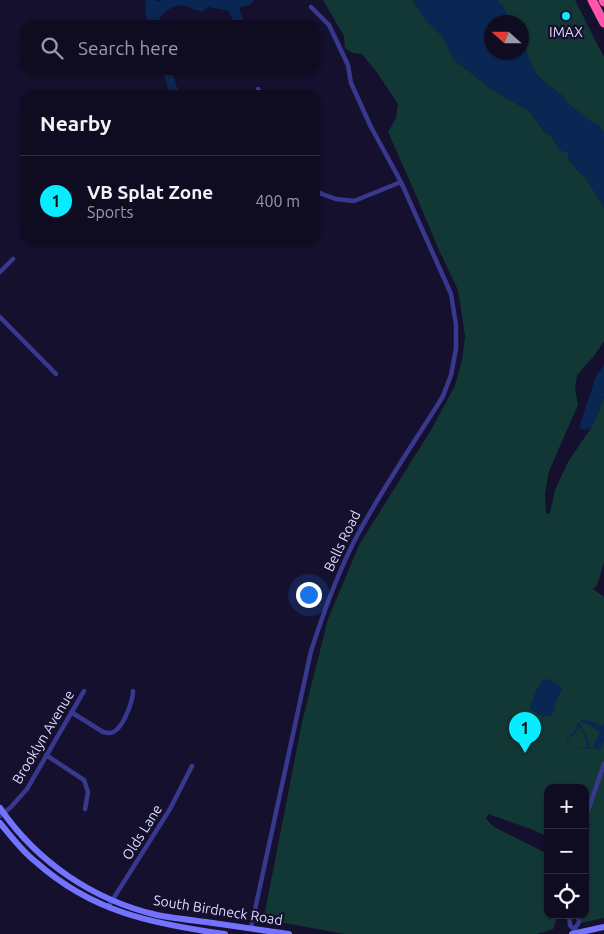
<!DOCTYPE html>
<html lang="en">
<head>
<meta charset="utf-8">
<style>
	body { margin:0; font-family:Ubuntu,sans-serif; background:#18152a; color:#f1f3f6 }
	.controls { position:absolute; right:15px; bottom:15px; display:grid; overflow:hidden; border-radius:10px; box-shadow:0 1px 4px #0004 }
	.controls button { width:45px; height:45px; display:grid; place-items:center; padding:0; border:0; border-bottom:1px solid #2f2c40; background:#0f0c22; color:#f1f3f6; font:25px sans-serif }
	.compass { position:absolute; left:484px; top:15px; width:45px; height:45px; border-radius:50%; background:#0f0c22; box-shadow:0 1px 4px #0004; rotate:291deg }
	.you { position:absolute; left:308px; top:594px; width:18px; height:18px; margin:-12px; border:4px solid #fff; border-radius:50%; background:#1a73e8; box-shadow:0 0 0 8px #1a73e833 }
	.badge { display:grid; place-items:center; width:32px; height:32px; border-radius:50%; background:#08ecff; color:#111; font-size:16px; font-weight:700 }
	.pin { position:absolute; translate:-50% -41px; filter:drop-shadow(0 1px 2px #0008) }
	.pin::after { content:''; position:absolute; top:26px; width:18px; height:15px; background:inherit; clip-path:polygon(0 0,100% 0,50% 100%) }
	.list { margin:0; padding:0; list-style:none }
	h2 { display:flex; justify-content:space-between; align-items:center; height:65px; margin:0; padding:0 20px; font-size:21px }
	h2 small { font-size:16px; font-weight:400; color:#9b9ba5 }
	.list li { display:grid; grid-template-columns:32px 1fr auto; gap:15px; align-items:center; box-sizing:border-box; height:90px; padding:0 20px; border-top:1px solid #2f2c40 }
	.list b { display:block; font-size:19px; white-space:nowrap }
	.list p { margin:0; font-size:16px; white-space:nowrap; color:#9b9ba5 }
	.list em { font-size:16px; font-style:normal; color:#9b9ba5 }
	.icon { flex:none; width:28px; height:28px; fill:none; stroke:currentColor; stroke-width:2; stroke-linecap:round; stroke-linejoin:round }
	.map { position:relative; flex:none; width:604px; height:934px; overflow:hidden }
	.search { position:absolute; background:#0f0c22; box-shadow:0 1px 4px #0004; left:20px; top:20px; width:300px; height:55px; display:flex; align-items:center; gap:12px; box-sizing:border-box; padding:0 18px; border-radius:15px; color:#9b9ba5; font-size:19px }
	.panel { position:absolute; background:#0f0c22; box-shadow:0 1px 4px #0004; left:20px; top:90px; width:300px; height:155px; border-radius:15px }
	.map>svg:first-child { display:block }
	.green { fill:#123836; fill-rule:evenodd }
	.water { fill:#0a2653; fill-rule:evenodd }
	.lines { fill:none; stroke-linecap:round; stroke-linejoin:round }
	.street { stroke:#39388f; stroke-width:4.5 }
	.secondary { stroke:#7373ff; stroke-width:6 }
	.highway { stroke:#ff57ac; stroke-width:9 }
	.poi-dot { fill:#08ecff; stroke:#14102d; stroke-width:2 }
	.labels { text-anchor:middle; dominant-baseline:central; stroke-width:4.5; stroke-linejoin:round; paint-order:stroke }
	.poi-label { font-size:14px; fill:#dfdcff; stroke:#14102d }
	.street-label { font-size:14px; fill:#dfdcff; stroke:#14102d }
</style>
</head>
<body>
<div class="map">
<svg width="604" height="934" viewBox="0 0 604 934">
	<rect width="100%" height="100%" fill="#14102d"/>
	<!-- green -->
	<path class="green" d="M323,0H413L424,18L444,38L453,59L493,90L529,111L544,131L551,136L560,150L568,153L569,161C575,165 579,175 586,177C591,188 599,197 604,208V341L594,356L577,375L575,389L578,405L549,471L545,494L546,514L550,513L555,490L568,462L591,428L598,413L604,397V562C601,571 600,579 596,587L592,588L604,597V918L581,923L580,915H585V788H548V837L531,829L488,814L486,819L494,827L548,854V915H556V921L553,929L545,932L537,934H344L279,922L268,917L265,912L302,722L328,619L359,545L431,430L455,386L462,360L465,336L458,290L439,250L412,186L388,132L396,118L398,104L376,71L362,54L353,53L345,48L344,36Z
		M431,0H575L596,42L604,57V193ZM492,22H522V52H492Z"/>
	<!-- water -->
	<path class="water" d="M145,0H156L157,2L161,0H255L249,5L239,8L245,25H235L229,11L208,7L202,12C187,8 182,1 168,10C164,12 162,15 159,19L161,22L171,23L172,25H148L146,15Z
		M413,0H498L499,4H502L510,22H492V52H522V45L524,44L532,66L539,77L563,96L569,104L578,111L591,121L599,125L604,132V208C599,197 591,188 586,177C579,175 575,165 569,161L568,153L560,150L551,136L544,131L529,111L493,90L453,59L444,38L424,18Z
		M163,70H172L176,85L181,95H171L167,86Z
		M604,365V397L598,413L591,428L585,430L579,428L596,376Z
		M546,679C552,680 559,684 562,689C560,694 557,699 555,705C555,707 554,712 553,713C548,721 536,713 530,709V708L536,690L543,680Z
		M581,719C587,720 595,722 601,726L604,723V741L600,750L593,748L586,749L583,748H577L573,744L567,742C568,732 577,735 577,723L579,722L589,742L590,747H593L600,732L586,723L581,722ZM578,727L582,729L588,748L577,747L573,743L568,742L569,737L575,734Z"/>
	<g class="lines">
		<!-- street -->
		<path class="street" d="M258,89L261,95
			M315,190L322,194L336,199L354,201L401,182
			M0,272L13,259
			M0,317L56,374
			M71,712L103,732C108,733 111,734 115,731C124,725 133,701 133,691
			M46,755L84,780L88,792L85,809
			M0,816L11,807L27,789L84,691
			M585,819L604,764
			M108,907L170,809L192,766
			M569,915L570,925L574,930L575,934
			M251,928L311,651C324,611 338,571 358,534C382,490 410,448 437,406L443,396L451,375L456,349V325L451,294L447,285L401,182L371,127L351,83L348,65L329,25L311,7
			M574,930L579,922L578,915"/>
		<!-- secondary -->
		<path class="secondary" d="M0,808C37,862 93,900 157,915C173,918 190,920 206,922C233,926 261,930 289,934
			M0,823C11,836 22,851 36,862C92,912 153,924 225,934
			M572,934L604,927"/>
		<!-- highway -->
		<path class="highway" d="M592,0L604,23
			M603,0L604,2"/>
	</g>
	<!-- markers -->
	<circle class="poi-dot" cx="566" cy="16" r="5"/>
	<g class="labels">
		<!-- poi labels -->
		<g class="poi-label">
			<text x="566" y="32">IMAX</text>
		</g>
		<!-- street labels -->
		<g class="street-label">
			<text transform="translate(342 541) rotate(-64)">Bells Road</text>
			<text transform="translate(43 737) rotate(-59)">Brooklyn Avenue</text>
			<text transform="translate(142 832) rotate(-58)">Olds Lane</text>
			<text transform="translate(218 910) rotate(9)">South Birdneck Road</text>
		</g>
	</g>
</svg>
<div class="controls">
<button>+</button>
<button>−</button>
<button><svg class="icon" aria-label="locate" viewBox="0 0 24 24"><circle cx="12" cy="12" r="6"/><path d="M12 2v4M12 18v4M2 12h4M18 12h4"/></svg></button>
</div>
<svg class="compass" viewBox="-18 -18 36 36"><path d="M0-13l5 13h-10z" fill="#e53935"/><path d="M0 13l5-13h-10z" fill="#9b9ba5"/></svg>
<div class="you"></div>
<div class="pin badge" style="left:525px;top:753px">1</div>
<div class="search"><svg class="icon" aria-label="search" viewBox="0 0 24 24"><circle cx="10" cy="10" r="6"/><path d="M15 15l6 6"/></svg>Search here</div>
<section class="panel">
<h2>Nearby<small></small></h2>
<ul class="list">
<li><span class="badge">1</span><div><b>VB Splat Zone</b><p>Sports</p></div><em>400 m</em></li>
</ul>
</section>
</div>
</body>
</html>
